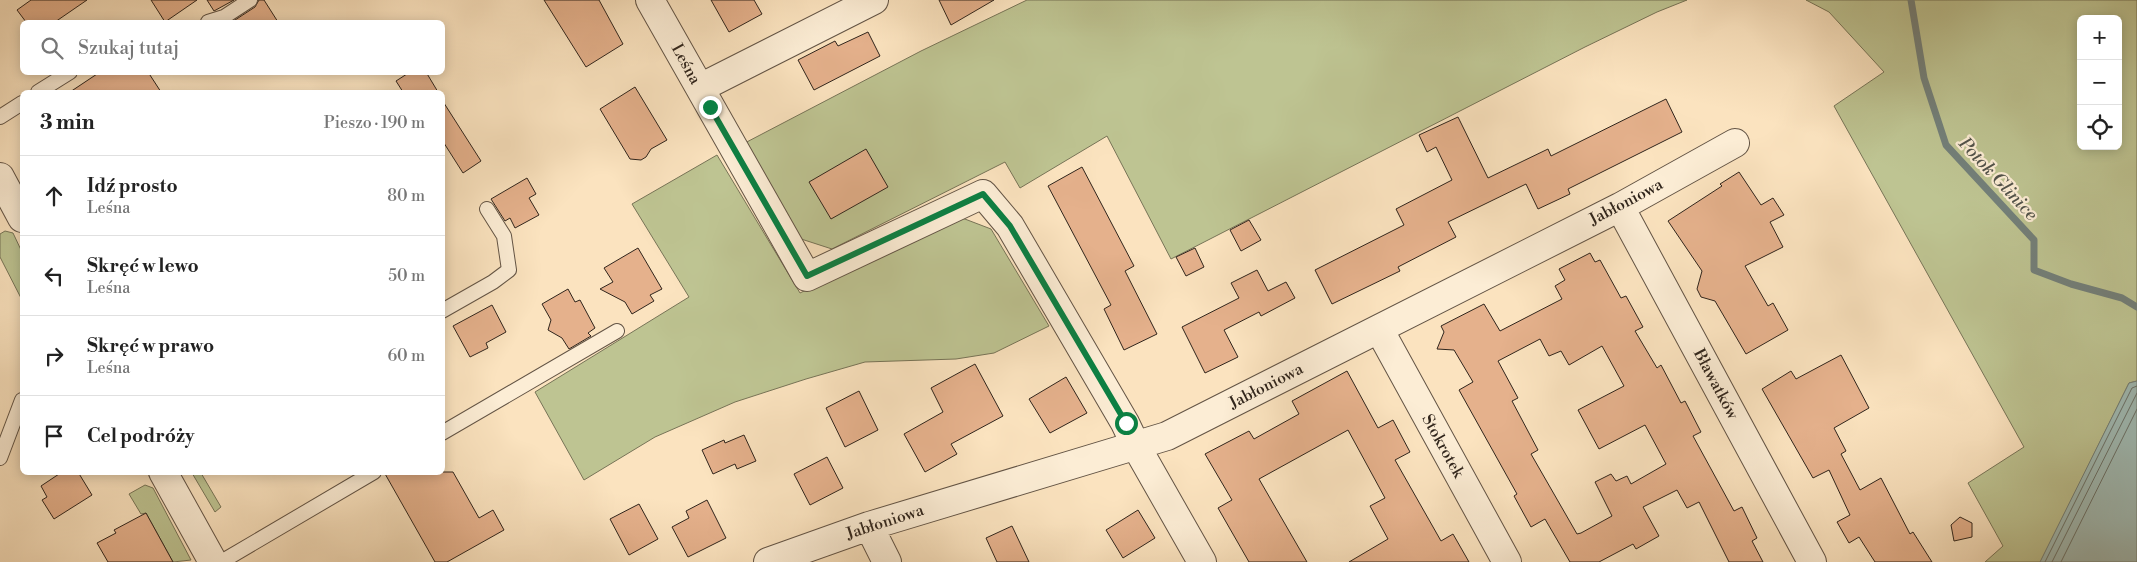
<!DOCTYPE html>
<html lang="pl">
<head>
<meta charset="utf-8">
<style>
	body { margin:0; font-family:"Libre Bodoni",serif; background:#f2f2f2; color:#222 }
	.controls { position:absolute; right:15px; top:15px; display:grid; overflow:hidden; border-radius:8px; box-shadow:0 2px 12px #0003 }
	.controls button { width:45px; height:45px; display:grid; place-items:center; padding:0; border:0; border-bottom:1px solid #e0e0e0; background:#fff; color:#222; font:25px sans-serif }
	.stop { position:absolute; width:15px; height:15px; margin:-11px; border:4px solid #0b8043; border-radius:50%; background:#fff }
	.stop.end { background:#0b8043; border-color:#fff; box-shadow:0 1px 5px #0008 }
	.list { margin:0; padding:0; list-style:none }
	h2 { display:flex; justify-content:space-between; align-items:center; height:65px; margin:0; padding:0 20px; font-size:21px }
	h2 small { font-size:16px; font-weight:400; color:#767676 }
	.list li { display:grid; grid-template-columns:32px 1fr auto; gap:15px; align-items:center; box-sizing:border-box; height:80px; padding:0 20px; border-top:1px solid #e0e0e0 }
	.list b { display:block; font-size:19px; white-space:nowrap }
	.list p { margin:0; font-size:16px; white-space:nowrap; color:#767676 }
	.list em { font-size:16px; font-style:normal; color:#767676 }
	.icon { flex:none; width:28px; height:28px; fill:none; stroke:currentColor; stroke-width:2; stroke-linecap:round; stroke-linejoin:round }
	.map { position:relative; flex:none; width:2137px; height:562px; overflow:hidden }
	.search { position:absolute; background:#fff; box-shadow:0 2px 12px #0003; left:20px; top:20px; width:425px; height:55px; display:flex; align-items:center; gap:12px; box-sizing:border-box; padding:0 18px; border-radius:8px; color:#767676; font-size:19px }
	.panel { position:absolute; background:#fff; box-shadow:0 2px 12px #0003; left:20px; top:90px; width:425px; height:385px; border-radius:8px }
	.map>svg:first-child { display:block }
	.green { fill:#bec492; stroke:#777457; fill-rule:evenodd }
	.water { fill:#a0bdb8; stroke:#73807a }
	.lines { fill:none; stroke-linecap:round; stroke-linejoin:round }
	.shore { stroke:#68716a; stroke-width:1 }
	.stream { stroke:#73807a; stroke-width:7 }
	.building { fill:#e5b18c; stroke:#30251c; fill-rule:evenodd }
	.service-casing { stroke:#635445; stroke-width:16 }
	.minor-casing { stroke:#635445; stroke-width:30 }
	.tertiary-casing { stroke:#635445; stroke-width:30 }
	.service { stroke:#fcedd5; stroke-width:14 }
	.minor { stroke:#fcedd5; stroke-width:28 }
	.tertiary { stroke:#fcedd5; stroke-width:28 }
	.route { stroke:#0b8043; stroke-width:6 }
	.labels { text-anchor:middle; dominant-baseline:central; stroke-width:4.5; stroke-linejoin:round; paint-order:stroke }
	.street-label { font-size:16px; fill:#30251c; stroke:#fcedd5 }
	.water-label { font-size:18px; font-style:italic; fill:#52534b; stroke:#fcedd5 }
</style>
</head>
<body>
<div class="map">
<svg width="2137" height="562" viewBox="0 0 2137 562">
	<rect width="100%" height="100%" fill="#fbe3bf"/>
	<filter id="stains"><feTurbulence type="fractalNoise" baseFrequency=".004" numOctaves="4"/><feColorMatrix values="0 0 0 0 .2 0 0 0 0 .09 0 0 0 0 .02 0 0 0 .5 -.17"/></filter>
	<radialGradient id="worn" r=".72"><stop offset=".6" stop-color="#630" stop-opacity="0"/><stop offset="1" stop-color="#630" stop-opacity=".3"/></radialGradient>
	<!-- green -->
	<path class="green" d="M1027,0H1687L1657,12L1585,47L1171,259L1107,136L1020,188L1005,162L832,249L795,237L741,145L921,51Z
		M1806,0H2137V381L2129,383L2041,562H1985L2003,546L1968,483L2024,447L1834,106L1884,72L1829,12ZM2081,19H2118V146H2081Z
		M717,155L800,293L957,216L991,229L1049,326L994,353L956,359L865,362L806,379L735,402L655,437L584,480L535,392L689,297L632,204Z
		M5,231L13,233L22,252V300L0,257V234Z
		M192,473H201L221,507L215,512Z
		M145,485L153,488L191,560L173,562L146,513L141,514L129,494Z"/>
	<!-- water -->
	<path class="water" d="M2137,381V562H2040L2129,383Z"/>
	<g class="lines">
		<!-- shore -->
		<path class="shore" d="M2045,562L2132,388L2137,386
			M2052,562L2137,393
			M2061,562L2137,409"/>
		<!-- stream -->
		<path class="stream" d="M1911,0L1924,78L1946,145L2034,240V270L2071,284L2122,298L2137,307"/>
	</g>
	<!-- building -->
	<path class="building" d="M31,0H87L55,22H26L17,10Z
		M151,0H197L165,22Z
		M207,0H234L214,11Z
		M259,0H264L278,22H232L255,7Z
		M544,0H599L623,44L586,67Z
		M711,0H754L762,14L729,32Z
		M939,0H994L951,25Z
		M868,32L880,56L814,90L798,60L835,41L838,46Z
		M100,72H148L161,92H70Z
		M410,72H426L438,92H403L396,81Z
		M635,87L667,140L651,149L646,157L641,160L630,159L600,109Z
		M1666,99L1682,132L1568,189L1570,194L1538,209L1526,184L1448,222L1456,237L1398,267L1400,271L1332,304L1315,270L1404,225L1396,209L1452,180L1436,147L1427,152L1419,135L1458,117L1488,178L1548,149L1551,156Z
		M442,100L481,161L463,173L442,140Z
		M866,149L888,187L831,219L809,182Z
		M1082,167L1134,266L1125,271L1157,334L1124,350L1104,309L1111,305L1048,186Z
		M1739,172L1761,205L1773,198L1784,215L1770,222L1783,247L1745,266L1768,306L1773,303L1788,330L1746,354L1715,301L1701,297L1697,289L1702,271L1668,221L1722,186L1720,184Z
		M527,178L536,194L529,198L539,215L515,228L510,218L505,221L491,199Z
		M1249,220L1261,240L1241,251L1230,230Z
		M638,248L662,289L650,295L654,301L632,314L625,302L600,289L613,282L604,268Z
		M1195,248L1204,267L1186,276L1176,257Z
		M1590,253L1595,262L1600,260L1621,298L1626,296L1643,327L1635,331L1657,368L1661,365L1681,403L1685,401L1701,432L1693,436L1734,511L1742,507L1757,538L1752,541L1763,562H1729L1699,502L1687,508L1677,490L1643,507L1659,536L1636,549L1633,544L1599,562H1570L1545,519L1531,527L1514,496L1517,494L1459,390L1473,382L1454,350L1437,349L1444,332L1441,326L1484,304L1500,331L1562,299L1555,286L1565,280L1559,269ZM1540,339L1549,356L1561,351L1569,365L1602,346L1624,386L1578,410L1599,449L1645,425L1666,464L1631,484L1627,476L1616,481L1611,474L1595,482L1612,516L1581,533L1577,534L1531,454L1538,450L1512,401L1518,398L1498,361Z
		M1257,270L1268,291L1286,282L1295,298L1261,316L1259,312L1224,330L1238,357L1205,373L1182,327L1239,298L1231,283Z
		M568,289L575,302L580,300L595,328L588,333L591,336L569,349L562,338L548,330L551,320L542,304Z
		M492,305L506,332L486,343L488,348L470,357L453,326Z
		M1841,355L1869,408L1834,428L1846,451L1841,454L1860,490L1881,478L1910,534L1913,532L1932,562H1875L1859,537L1849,543L1837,522L1850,515L1829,470L1813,478L1762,389L1791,371L1796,379Z
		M975,364L1003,416L951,444L957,454L925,472L904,434L943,412L931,388Z
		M1347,371L1378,428L1393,420L1410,452L1395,460L1441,541L1453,534L1469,562H1349L1388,539L1370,506L1385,498L1348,430L1259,479L1307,562H1249L1218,508L1232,500L1205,454L1249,431L1254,439L1299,414L1292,401Z
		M1066,377L1087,413L1050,433L1029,399Z
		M859,391L878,430L845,447L826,408Z
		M744,435L756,461L737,469L735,464L713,474L702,450L724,440L725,443Z
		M827,457L843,488L810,505L794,474Z
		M62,472H78L92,495L54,519L42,500L47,497L41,486Z
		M384,472H453L479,518L493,510L504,530L447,562H435Z
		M707,500L726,538L688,557L672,527L689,518L686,511Z
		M639,504L658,539L629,555L610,519Z
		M1138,510L1155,538L1123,558L1106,530Z
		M146,513L173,562H108L97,543L116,533L114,530Z
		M1960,517L1972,523V537L1954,541L1951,525Z
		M1012,526L1029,562H997L986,538Z"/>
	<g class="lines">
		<defs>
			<path id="service" d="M208,22L224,17L250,0
				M38,92L70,72
				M0,117L22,103
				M442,311L493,282L509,270L504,236L487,209
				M442,433L617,331
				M0,458L22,400
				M221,562L374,472"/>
			<path id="minor" d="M650,0L807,277L983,194L1010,226L1125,423L1136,446L1202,562
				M700,88L874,0
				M1620,207L1812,562
				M1379,329L1507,562
				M869,526L887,562
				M768,562L869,526L1167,436L1620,207L1735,143"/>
			<path id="tertiary" d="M0,177L22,218
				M163,472L213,562"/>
		</defs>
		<!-- service casing -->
		<use href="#service" class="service-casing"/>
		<!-- minor casing -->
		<use href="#minor" class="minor-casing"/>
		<!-- tertiary casing -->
		<use href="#tertiary" class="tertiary-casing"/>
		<!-- service -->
		<use href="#service" class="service"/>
		<!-- minor -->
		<use href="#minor" class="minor"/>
		<!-- tertiary -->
		<use href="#tertiary" class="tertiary"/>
	</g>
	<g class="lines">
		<!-- route -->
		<path class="route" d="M710,107L807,276L983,194L1010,226L1126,423"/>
	</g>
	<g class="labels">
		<!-- street labels -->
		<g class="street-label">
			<text transform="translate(686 64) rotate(61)">Leśna</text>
			<text transform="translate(1626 202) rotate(-28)">Jabłoniowa</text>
			<text transform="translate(1716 384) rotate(62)">Bławatków</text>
			<text transform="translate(1266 386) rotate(-27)">Jabłoniowa</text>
			<text transform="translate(1443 446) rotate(61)">Stokrotek</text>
			<text transform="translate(885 522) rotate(-18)">Jabłoniowa</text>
		</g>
		<!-- water labels -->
		<g class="water-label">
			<text transform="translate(1998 179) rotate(47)">Potok Glinice</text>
		</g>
	</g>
	<rect width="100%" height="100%" filter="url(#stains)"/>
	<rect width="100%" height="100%" fill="url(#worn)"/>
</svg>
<div class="controls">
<button>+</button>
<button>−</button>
<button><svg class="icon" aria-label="locate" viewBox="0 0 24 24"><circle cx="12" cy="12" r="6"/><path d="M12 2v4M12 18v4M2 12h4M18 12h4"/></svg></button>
</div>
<div class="stop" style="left:1126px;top:423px"></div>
<div class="stop end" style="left:710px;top:107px"></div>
<div class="search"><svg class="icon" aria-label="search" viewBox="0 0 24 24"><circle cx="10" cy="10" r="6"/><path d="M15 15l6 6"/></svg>Szukaj tutaj</div>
<section class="panel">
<h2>3 min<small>Pieszo · 190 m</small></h2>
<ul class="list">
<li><svg class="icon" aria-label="ahead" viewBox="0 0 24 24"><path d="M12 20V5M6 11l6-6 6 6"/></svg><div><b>Idź prosto</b><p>Leśna</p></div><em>80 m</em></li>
<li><svg class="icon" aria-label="left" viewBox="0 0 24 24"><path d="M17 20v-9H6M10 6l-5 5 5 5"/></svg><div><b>Skręć w lewo</b><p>Leśna</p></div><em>50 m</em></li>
<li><svg class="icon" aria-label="right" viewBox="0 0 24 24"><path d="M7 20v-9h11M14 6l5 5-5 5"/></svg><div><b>Skręć w prawo</b><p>Leśna</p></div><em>60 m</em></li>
<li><svg class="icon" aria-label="arrive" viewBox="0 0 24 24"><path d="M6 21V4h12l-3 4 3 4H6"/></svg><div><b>Cel podróży</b></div></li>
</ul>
</section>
</div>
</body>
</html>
